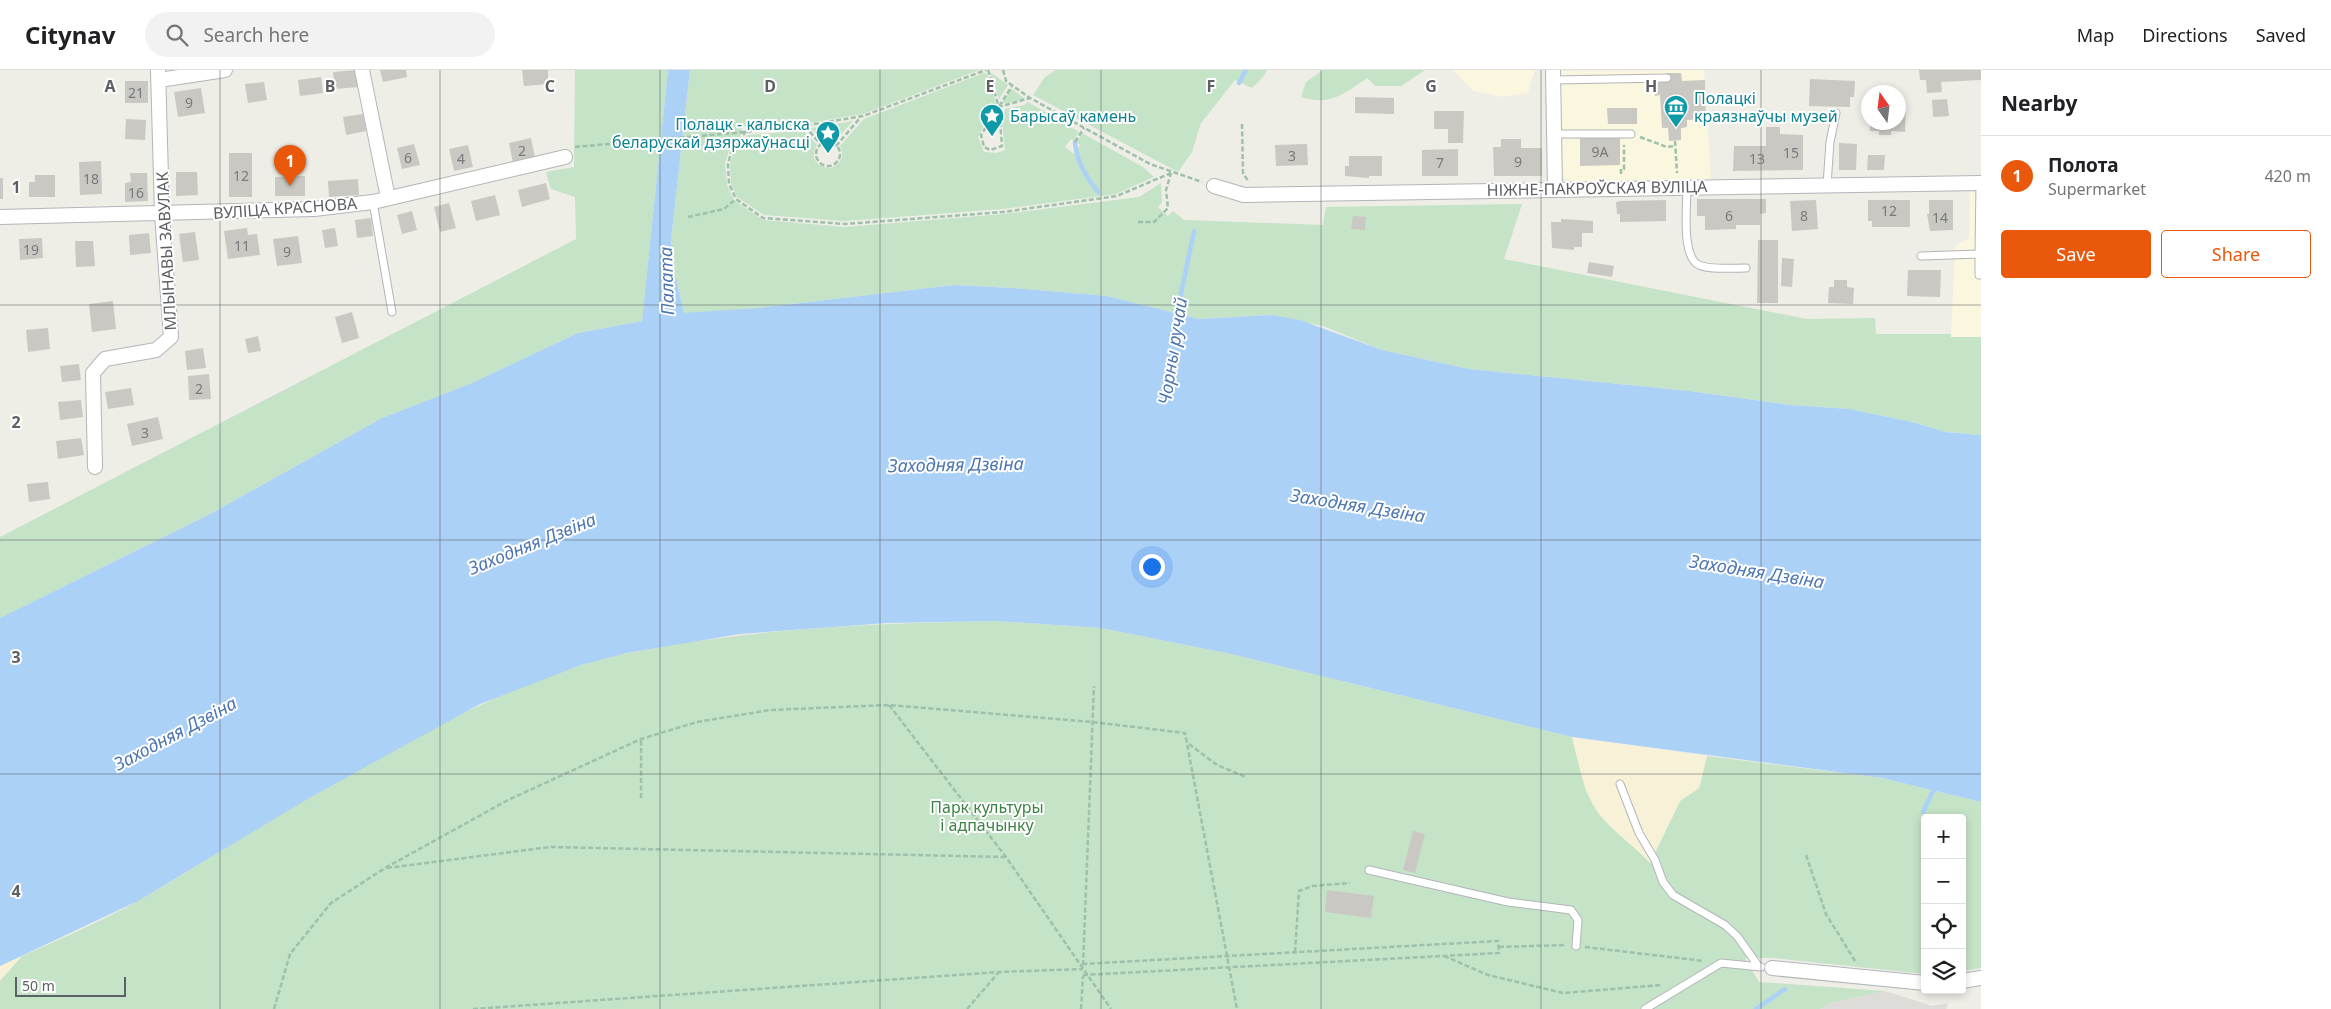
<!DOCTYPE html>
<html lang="en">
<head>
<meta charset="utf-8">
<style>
	body { margin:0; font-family:"Noto Sans",sans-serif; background:#f2f2f2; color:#202124 }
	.controls { position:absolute; right:15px; bottom:15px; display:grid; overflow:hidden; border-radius:5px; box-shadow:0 2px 8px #0003 }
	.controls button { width:45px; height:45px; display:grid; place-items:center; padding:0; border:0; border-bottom:1px solid #e0e0e0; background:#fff; color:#202124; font:25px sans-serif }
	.compass { position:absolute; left:1861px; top:15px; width:45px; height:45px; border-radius:50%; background:#fff; box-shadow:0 2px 8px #0003; rotate:346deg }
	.scale { position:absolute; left:15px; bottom:12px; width:111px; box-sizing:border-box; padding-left:5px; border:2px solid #5d6064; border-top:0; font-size:14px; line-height:18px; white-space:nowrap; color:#5d6064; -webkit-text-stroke:4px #fff; paint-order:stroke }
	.you { position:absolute; left:1151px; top:496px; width:18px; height:18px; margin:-12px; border:4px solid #fff; border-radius:50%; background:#1a73e8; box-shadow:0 0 0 8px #1a73e833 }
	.badge { display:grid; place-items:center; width:32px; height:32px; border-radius:50%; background:#ea580c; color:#fff; font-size:16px; font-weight:700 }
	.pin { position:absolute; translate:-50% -41px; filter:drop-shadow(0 1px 2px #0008) }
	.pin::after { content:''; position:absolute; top:26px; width:18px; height:15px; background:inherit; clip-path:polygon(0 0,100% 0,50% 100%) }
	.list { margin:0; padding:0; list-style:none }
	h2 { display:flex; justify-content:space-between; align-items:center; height:65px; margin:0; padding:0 20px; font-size:21px }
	h2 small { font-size:16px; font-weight:400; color:#757577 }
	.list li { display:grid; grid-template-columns:32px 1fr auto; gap:15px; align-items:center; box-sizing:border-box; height:80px; padding:0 20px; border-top:1px solid #e0e0e0 }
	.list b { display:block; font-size:19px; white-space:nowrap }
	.list p { margin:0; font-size:16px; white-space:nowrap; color:#757577 }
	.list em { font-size:16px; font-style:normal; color:#757577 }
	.actions { display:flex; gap:10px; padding:15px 20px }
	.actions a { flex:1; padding:11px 0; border:1px solid #ea580c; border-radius:5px; text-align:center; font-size:18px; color:#ea580c }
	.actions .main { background:#ea580c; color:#fff }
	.icon { flex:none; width:28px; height:28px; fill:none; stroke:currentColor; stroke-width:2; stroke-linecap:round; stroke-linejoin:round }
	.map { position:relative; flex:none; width:1981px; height:939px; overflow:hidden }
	header { display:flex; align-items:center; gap:30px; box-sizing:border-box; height:70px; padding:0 25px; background:#fff; border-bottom:1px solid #e0e0e0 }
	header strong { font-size:24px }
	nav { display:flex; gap:28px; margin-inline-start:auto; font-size:18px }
	.search { width:350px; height:45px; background:#f2f2f2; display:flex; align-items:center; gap:12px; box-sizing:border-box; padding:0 18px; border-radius:28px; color:#757577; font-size:19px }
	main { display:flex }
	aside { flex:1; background:#fff }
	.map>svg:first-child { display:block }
	.commercial { fill:#fbf6de }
	.industrial { fill:#dddcd8 }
	.green { fill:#c4e3c7 }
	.sand { fill:#f7f2d7 }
	.water { fill:#acd1f7 }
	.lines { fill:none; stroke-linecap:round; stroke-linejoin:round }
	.stream { stroke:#acd1f7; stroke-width:4.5 }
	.building { fill:#cac8c2 }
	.lane-casing { stroke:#b3b5b9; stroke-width:9 }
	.street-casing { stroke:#b3b5b9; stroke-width:16 }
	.path { stroke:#9dc1aa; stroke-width:2.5; stroke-dasharray:5 2.5; stroke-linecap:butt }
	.lane { stroke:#fff; stroke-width:7 }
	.street { stroke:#fff; stroke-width:14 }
	.grid { fill:none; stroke:#5d6064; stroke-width:1; stroke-opacity:0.55 }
	.labels { text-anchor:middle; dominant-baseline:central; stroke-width:4; stroke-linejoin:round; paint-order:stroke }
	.number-label { font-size:14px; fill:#787a7c }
	.culture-label { font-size:16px; fill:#0d838f; stroke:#fff; text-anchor:start }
	.street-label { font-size:16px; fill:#5d6064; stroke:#fff }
	.park-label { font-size:16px; fill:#3e8346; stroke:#fff }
	.water-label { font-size:18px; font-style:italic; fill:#4e77b1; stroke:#fff }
	.grid-label { font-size:16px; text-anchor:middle; font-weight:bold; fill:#5d6064; stroke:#fff; stroke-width:4; stroke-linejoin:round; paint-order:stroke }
</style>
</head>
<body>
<header>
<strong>Citynav</strong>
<div class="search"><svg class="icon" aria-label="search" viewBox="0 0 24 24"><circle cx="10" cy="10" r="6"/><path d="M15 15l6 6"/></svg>Search here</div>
<nav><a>Map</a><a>Directions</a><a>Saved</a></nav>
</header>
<main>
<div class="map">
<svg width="1981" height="939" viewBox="0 0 1981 939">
	<rect width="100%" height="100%" fill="#eeede6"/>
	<!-- commercial -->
	<path class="commercial" d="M1453,0H1535L1528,23L1503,27L1473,21Z
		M1704,0L1711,109L1573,112L1565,108L1562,103L1560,1Z
		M1970,122H1981V267H1951L1955,176L1969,168Z"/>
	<!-- industrial -->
	<path class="industrial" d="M1885,921L1932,936L1948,933L1946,939H1820L1830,933Z"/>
	<!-- green -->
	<path class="green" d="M575,0H668L642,251L578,263L472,313L382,348L210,444L0,548V467L576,169L575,127L551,119L546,102L574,97Z
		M690,0H979L863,44L790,56L784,52L742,56V63L729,81L725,93L727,115L734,130L763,150L845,157L1004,144L1139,127L1161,113L1162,132L1158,137L1168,146L1173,141L1184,150L1323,155L1326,137L1522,134L1504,189L1807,249L1875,248L1876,264H1951V267H1981V365L1945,362L1916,353L1850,339L1790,335L1689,321L1469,299L1382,280L1323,256L1271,245L1199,249L1107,226L1012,218L954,215L758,238L684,244L674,200L671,170Z
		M1056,0H1267L1263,7L1252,18L1235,10L1201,53L1192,82L1178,102L1033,25L1045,7Z
		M1323,0H1425L1401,16H1375L1367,8C1344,24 1331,36 1301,27L1306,12Z
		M990,2L1008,15L999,29Z
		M984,3L987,4L996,33L978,67L984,82L997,83L1005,80L1002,52L1005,39L1024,35L1028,32L1079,62L1074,70L1071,69L1065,77L1074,84L1080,75L1077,72L1082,63L1143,97L1154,107L1116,124L1003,139L845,151L764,145L737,127L731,114L730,94L733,84L747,65L803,60L817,75C809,88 817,98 831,98C841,94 845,86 840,76L864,49Z
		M1011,18L1025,29L1002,34Z
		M853,51L835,71H822L811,58Z
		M996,551L1101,558L1231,584L1572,667L1586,721L1650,793L1680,731L1699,718L1707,686L1882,708L1981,732V898L1962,901V748H1925V904L1773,888H1745L1759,912L1885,921L1830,933L1820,939H0V896C47,874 97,855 141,829C283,746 421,648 579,596C611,585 645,580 679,574C784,557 890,553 996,551Z"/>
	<!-- sand -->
	<path class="sand" d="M1572,667L1707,686L1699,718L1680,731L1650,793C1635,777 1618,765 1604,750C1584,729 1579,694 1572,667Z
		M22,886L0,911V896Z"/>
	<!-- water -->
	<path class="water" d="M668,0H690L671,170L674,200L684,243L758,238L954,215L1012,218L1107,226L1199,249L1271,245L1300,250L1382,280L1469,299L1689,321L1790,335L1850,339L1916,353L1945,362L1981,365V732L1882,708L1572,667L1231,584L1101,558L996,551L887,553L740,564L627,583L581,595L480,634L311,727L138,831L0,896V548L210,444L382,348L472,313L578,263L642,251Z"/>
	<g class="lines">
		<!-- stream -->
		<path class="stream" d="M1239,13L1246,0
			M1075,72C1076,91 1086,107 1098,122
			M1176,248L1194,161
			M1923,742L1935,717
			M1756,939L1785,919"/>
	</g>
	<!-- building -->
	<path class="building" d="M357,0L359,17L335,19L333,2Z
		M380,0H406L407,7L383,12Z
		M522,0H548V14L524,16Z
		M1919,0H1981V10L1941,12L1942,22L1927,23L1926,10H1920Z
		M1666,3H1681L1682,11L1705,10L1706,49L1687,50V57L1681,58V70L1669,71L1668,58H1662L1660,25L1655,26L1654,13L1667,11Z
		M321,7L323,23L300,26L298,10Z
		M1810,9L1855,11L1854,27H1850V37L1809,36Z
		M125,11H148V33H125Z
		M264,12L267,30L248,33L245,14Z
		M201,18L205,43L178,47L174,22Z
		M1355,27L1394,28V44L1355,43Z
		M1947,29L1949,46L1933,47L1932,30Z
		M1898,34L1906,35L1905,62L1891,61V65H1879V61H1870V52H1898Z
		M1607,38H1637V54H1608Z
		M1434,41H1464L1463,73H1448V59H1434Z
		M363,44L366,61L346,65L343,47Z
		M126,49L146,50L145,70L125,69Z
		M1766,57H1780V64L1803,65V100L1733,101L1734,76H1766Z
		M1580,67H1620V95L1580,96Z
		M531,68L535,88L513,93L509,73Z
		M1501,69H1521V78H1542V106H1494L1493,77H1501Z
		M1839,73L1857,74L1856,100H1839Z
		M414,74L420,95L402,99L397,78Z
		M1307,74L1308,95L1276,96L1275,75Z
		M468,75L473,97L454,101L449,79Z
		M1458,79V106H1422V80Z
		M229,83H252V127H229Z
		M1868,85H1885L1884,100H1867Z
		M1349,86H1382V106H1369V108L1345,106V96H1349Z
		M101,91L102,124L80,125L79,92Z
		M176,102H197L198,125L176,126Z
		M130,103H147L148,131L125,132V113L131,112Z
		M35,105H55V127H29V112H35Z
		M305,106V126H275V107Z
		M0,108H3V129H0Z
		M358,109L359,125L329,127L328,111Z
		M546,113L550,129L522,137L518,120Z
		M495,125L500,145L476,151L471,131Z
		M1697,129H1766V143L1760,144V155H1736V159L1705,160V146H1697Z
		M1666,130V151L1620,152V144H1617L1616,132L1620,131Z
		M1816,130L1818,159L1792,161L1790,131Z
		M1868,130H1910V157H1872V151H1868Z
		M1929,130H1953V160L1930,161L1927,144H1929Z
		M449,133L456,158L440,162L434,137Z
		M412,141L417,160L402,164L397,145Z
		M1353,146L1366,147L1365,160L1351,159Z
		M371,148L373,166L357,168L355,150Z
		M1561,149L1593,151V163H1582V177H1574V180L1552,178L1551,152H1561Z
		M247,158L248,165L257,164L260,185L228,189L224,161Z
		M335,158L338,176L325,178L322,160Z
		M195,162L199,190L183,192L179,164Z
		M149,163L151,183L130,185L129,165Z
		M298,166L302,193L277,196L273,169Z
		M42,168L43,188L20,190L19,169Z
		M1758,170H1778V233H1757Z
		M75,171H93L95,196L76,197Z
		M1782,188L1794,189L1792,217L1781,216Z
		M1589,192L1614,196L1612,207L1587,203Z
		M1908,200H1941L1940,227L1907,226Z
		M1834,210H1847V217L1854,218L1853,234L1828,233L1829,217H1834Z
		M113,231L116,259L92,262L89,234Z
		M352,242L359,268L342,273L335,247Z
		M48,258L50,279L28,282L26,260Z
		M258,266L261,281L248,283L245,269Z
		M203,278L206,298L187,300L185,281Z
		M79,294L81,310L62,312L60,296Z
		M209,304L211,329L189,330L188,306Z
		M131,318L134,335L108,339L105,322Z
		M81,330L83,347L60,350L58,332Z
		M158,347L163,369L132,376L127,354Z
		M81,368L84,385L58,389L56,371Z
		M48,412L50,429L29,432L27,414Z
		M1413,761L1425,764L1415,803L1403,800Z
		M1327,820L1374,826L1371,848L1325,842Z"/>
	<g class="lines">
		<defs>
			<path id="lane" d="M1553,10L1667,8
				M1554,64H1631
				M1827,115L1830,72L1836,43
				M1687,117C1687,135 1681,187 1699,195C1709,200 1734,198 1746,198
				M373,132L392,242
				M1979,184V205H1981
				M1921,186L1979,184L1980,113
				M1620,714L1639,763L1655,790L1663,812L1673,825L1725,855L1737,866L1759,897
				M1369,800L1508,832L1571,840L1578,850L1576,876
				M1645,939L1721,893L1761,897"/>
			<path id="street" d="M362,0L388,128
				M1553,0L1555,119
				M159,10L225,0
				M1214,116L1244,125L1981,113
				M0,147L314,139L373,132L565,87
				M95,397L93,303L105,289L156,280L171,267L162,144L158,0
				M1772,898L1925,913
				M1962,911L1981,908"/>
		</defs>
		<!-- lane casing -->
		<use href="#lane" class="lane-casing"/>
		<!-- street casing -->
		<use href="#street" class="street-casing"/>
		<!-- path -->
		<path class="path" d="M988,0L999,37L1030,28
			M1003,0L1006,11L1030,28L1150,94L1202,112
			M999,37L1002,76L990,80L984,77L981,65L1012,16
			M1242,54L1243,103L1248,111
			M805,56L821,75
			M746,61L731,83L728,94L729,114L736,129L763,148L845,154L1003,142L1117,126L1171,103
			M1640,67L1667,77L1675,76
			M1675,71L1677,103
			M1075,72L1084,58
			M816 84a12 12 0 1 1 24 0a12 12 0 1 1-24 0Z
			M836,76L860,48
			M575,77L790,58L863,46L986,0
			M1621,104V99H1624V75
			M688,147L724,139L736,129
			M1138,152H1154L1168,138L1166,120L1171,103
			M889,635L1006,787L1111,939
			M1189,674L1217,695L1246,707
			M641,728V669
			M1806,785L1826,844L1855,891
			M387,798L550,777L1006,787
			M1499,877L1565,875
			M1585,877L1704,891
			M1295,882L1299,821L1313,816L1350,813
			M1444,886L1488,905L1563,923L1662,915
			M1083,895L1094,616
			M1083,905L1499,883L1498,871L1083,894
			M274,939L290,884L331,833L385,798L508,730L641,669L697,652L770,640L889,635L1092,652L1185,663L1237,939
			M473,939L999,902L1083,899
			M967,939L999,902
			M1081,939L1083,906"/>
		<!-- lane -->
		<use href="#lane" class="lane"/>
		<!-- street -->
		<use href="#street" class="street"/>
	</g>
	<!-- grid -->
	<path class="grid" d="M220,0V939M440,0V939M660,0V939M880,0V939M1101,0V939M1321,0V939M1541,0V939M1761,0V939M0,235H1981M0,470H1981M0,704H1981"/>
	<!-- icons -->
	<defs>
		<symbol id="museum-pin" viewBox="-11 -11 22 30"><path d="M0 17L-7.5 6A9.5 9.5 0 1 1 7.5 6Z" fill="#0f9aa8" stroke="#fff"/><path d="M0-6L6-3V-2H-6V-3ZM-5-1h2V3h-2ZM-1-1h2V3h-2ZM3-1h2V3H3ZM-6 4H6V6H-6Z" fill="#fff"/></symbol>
		<symbol id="sight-pin" viewBox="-11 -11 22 30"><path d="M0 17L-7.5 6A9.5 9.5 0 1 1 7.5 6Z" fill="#0f9aa8" stroke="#fff"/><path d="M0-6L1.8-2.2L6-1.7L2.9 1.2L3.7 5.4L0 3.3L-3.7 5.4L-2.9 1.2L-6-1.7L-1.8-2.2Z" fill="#fff"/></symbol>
	</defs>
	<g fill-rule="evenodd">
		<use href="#museum-pin" x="1662" y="23" width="28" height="38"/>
		<use href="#sight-pin" x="978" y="32" width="28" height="38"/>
		<use href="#sight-pin" x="814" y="49" width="28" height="38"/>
	</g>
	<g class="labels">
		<!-- number labels -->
		<g class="number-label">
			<text x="136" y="22">21</text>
			<text x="189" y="32">9</text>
			<text x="522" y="80">2</text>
			<text x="1600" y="81">9А</text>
			<text x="1791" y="82">15</text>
			<text x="1292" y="85">3</text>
			<text x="408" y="87">6</text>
			<text x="461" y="88">4</text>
			<text x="1757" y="88">13</text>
			<text x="1518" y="91">9</text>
			<text x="1440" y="92">7</text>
			<text x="241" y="105">12</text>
			<text x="91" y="108">18</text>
			<text x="136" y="122">16</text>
			<text x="1889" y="140">12</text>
			<text x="1729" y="145">6</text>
			<text x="1804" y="145">8</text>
			<text x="1940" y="147">14</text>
			<text x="242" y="175">11</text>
			<text x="31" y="179">19</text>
			<text x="287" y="181">9</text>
			<text x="199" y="318">2</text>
			<text x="145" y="362">3</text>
		</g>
		<!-- culture labels -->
		<g class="culture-label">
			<text x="1694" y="28">Полацкі<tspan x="1694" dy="18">краязнаўчы музей</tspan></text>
			<text x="1010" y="46">Барысаў камень</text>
			<text x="810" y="54" text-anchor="end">Полацк - калыска<tspan x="810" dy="18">беларускай дзяржаўнасці</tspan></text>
		</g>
		<!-- street labels -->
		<g class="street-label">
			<text transform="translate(1597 118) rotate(-1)">НІЖНЕ-ПАКРОЎСКАЯ ВУЛІЦА</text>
			<text transform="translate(285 138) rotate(-4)">ВУЛІЦА КРАСНОВА</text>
			<text transform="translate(166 181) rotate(-93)">МЛЫНАВЫ ЗАВУЛАК</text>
		</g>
		<!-- park labels -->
		<g class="park-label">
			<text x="987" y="737">Парк культуры<tspan x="987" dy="18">і адпачынку</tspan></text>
		</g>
		<!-- water labels -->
		<g class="water-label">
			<text transform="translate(666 211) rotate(-92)">Палата</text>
			<text transform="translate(1172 281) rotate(-81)">Чорны ручай</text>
			<text transform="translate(956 394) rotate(-1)">Заходняя Дзвіна</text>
			<text transform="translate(1358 435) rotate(9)">Заходняя Дзвіна</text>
			<text transform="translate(532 473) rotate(-22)">Заходняя Дзвіна</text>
			<text transform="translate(1757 501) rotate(9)">Заходняя Дзвіна</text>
			<text transform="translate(175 663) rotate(-28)">Заходняя Дзвіна</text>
		</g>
	</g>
	<g class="grid-label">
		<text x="110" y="22">A</text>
		<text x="330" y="22">B</text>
		<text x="550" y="22">C</text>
		<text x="770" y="22">D</text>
		<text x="990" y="22">E</text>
		<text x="1211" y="22">F</text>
		<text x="1431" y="22">G</text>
		<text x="1651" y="22">H</text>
		<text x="16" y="123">1</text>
		<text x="16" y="358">2</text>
		<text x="16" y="593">3</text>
		<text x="16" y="827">4</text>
	</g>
</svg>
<div class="controls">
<button>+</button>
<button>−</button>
<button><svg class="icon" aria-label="locate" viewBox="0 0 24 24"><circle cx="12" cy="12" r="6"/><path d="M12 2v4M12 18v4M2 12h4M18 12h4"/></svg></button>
<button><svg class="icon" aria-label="layers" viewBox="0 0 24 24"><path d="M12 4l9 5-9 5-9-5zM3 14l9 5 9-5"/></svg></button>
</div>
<svg class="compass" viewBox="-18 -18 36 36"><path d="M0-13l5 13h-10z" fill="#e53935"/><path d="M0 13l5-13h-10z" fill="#757577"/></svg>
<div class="scale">50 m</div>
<div class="you"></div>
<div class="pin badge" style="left:290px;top:116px">1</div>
</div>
<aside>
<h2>Nearby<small></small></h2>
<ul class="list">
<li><span class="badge">1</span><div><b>Полота</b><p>Supermarket</p></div><em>420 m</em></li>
</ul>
<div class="actions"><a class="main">Save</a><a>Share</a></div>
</aside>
</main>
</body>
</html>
